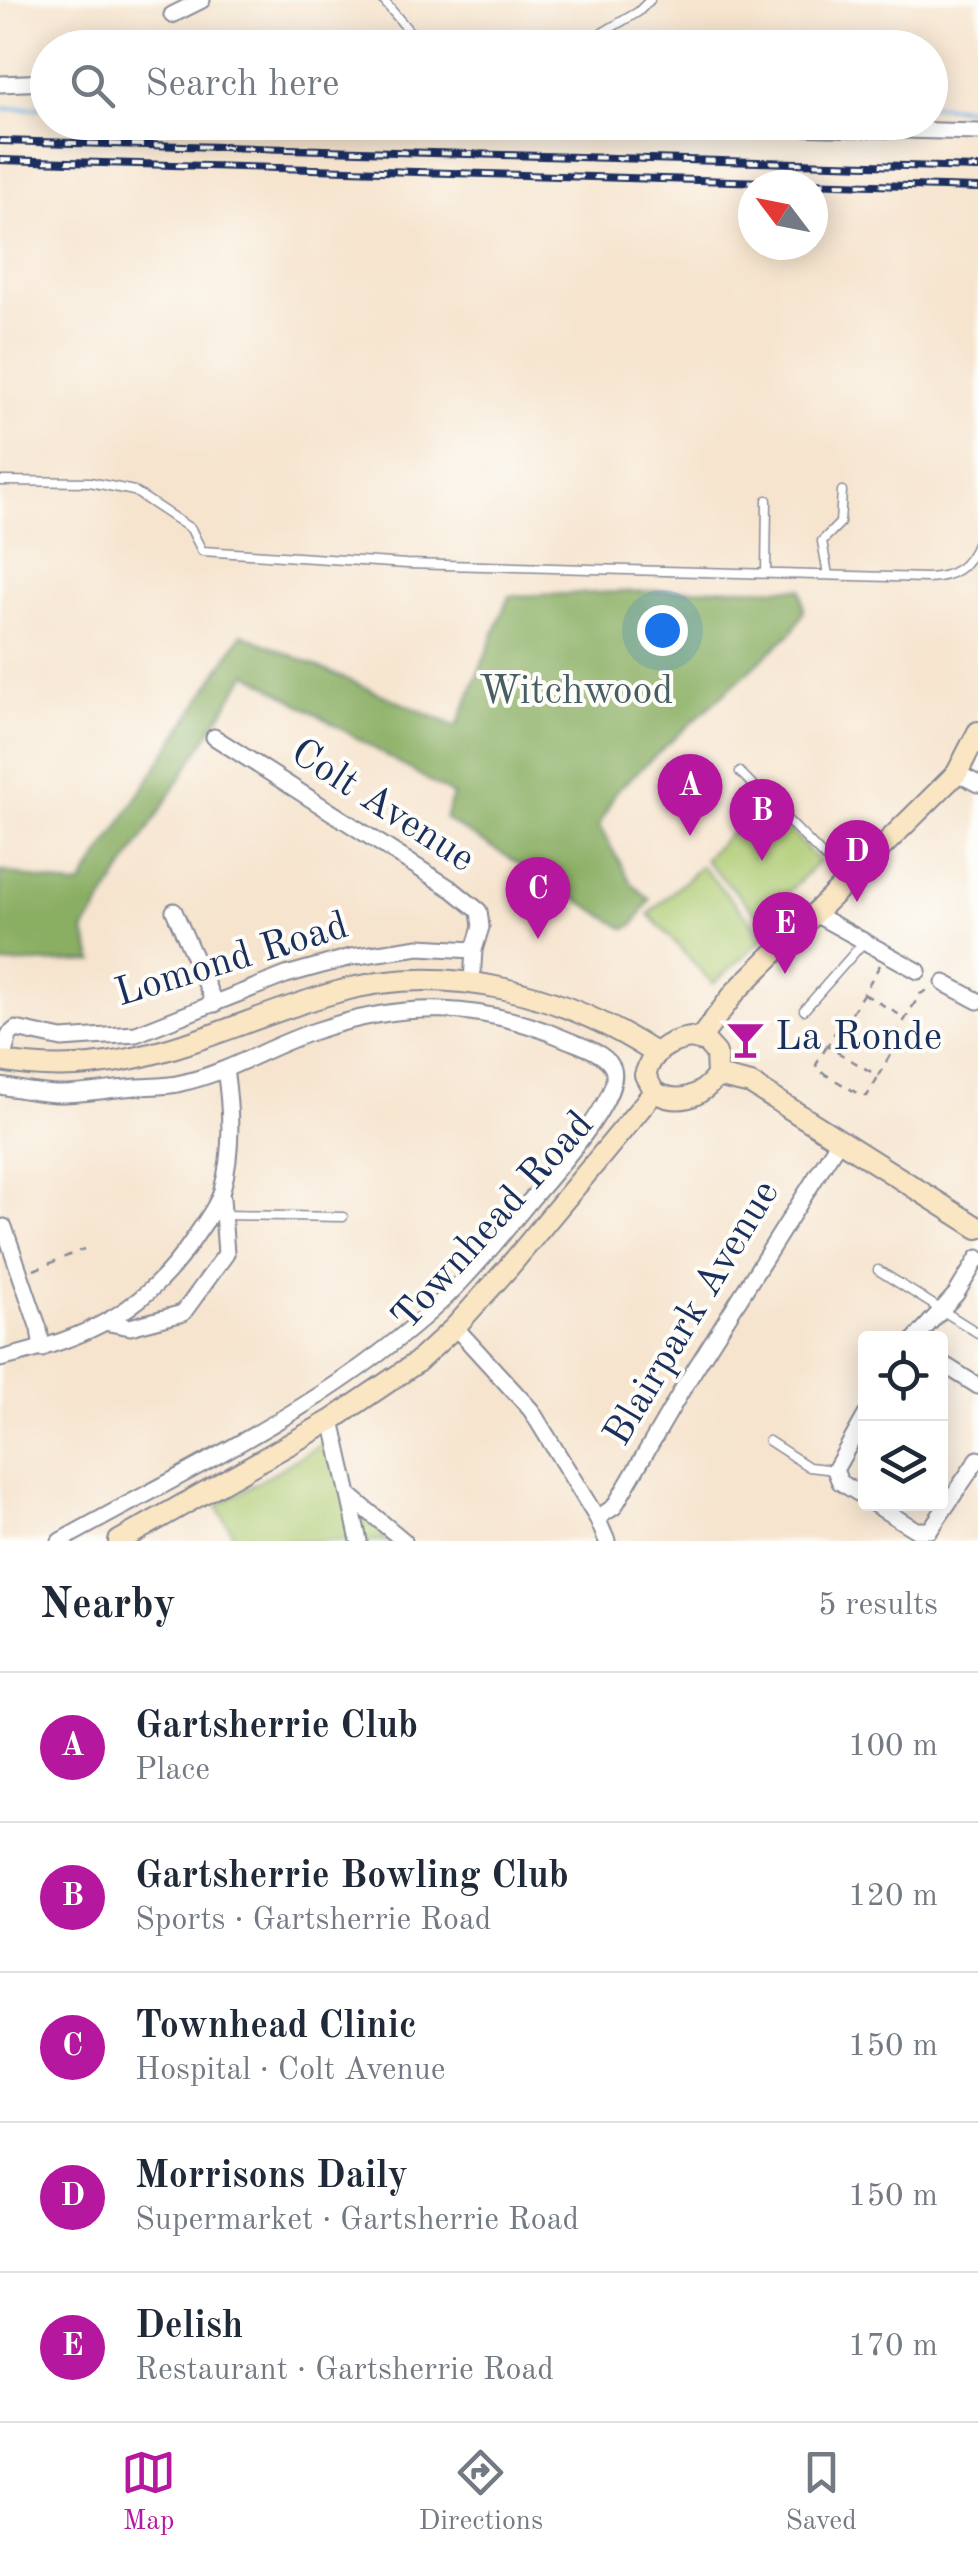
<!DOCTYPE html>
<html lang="en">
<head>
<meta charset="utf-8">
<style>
	body { margin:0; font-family:"Old Standard TT",serif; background:#f6f6f7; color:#1f2937 }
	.controls { position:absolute; right:30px; bottom:30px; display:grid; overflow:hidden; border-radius:10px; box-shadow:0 5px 25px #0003 }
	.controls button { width:90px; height:90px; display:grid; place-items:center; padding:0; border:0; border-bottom:2px solid #e0e1e3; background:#fff; color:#1f2937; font:50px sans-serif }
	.compass { position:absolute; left:738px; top:170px; width:90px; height:90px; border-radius:50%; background:#fff; box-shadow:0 5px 25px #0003; rotate:302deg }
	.you { position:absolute; left:662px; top:630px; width:35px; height:35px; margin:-25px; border:8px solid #fff; border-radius:50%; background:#1a73e8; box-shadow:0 0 0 15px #1a73e833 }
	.badge { display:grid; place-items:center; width:65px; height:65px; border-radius:50%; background:#b5179e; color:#fff; font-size:32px; font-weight:700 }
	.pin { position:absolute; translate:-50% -82px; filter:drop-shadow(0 2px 5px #0008) }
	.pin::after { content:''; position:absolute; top:52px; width:35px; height:30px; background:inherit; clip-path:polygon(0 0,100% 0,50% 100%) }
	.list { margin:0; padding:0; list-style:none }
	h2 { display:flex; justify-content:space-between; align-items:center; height:130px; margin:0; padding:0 40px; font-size:42px }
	h2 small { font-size:32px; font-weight:400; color:#747a83 }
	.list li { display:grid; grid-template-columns:65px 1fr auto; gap:30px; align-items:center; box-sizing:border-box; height:150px; padding:0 40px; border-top:2px solid #e0e1e3 }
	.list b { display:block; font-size:38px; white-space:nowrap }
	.list p { margin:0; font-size:32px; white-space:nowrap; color:#747a83 }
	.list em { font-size:32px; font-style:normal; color:#747a83 }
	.icon { flex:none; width:55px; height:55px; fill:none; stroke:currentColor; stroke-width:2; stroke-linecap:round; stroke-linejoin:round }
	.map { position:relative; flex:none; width:978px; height:1541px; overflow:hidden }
	.search { position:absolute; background:#fff; box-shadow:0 5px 25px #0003; left:30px; right:30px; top:30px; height:110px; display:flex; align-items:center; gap:25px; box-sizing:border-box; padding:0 35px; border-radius:55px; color:#747a83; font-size:38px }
	.sheet { height:880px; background:#fff }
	nav { display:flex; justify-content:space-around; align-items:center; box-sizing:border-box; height:140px; border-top:2px solid #e0e1e3; background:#fff; font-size:28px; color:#747a83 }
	nav a { display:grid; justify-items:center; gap:5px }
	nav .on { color:#b5179e }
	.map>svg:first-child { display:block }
	.green { fill:#aecb72; stroke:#647d68; stroke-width:2.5 }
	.forest { fill:#8aaf64; stroke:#526f61; stroke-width:2.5 }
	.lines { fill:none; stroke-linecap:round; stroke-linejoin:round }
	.stream { stroke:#70b4e6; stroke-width:4 }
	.lane-casing { stroke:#888a96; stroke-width:11 }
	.street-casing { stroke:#888a96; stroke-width:19 }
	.secondary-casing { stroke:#888a96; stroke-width:24 }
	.path { stroke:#888a96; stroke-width:2.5; stroke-dasharray:8 8; stroke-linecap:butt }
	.lane { stroke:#fff; stroke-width:8 }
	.street { stroke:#fff; stroke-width:15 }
	.secondary { stroke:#fbe6c4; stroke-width:20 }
	.rail-casing { stroke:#1b2f5e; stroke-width:8 }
	.rail { stroke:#fdfcf7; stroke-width:4; stroke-dasharray:11; stroke-linecap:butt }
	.labels { text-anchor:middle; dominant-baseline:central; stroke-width:8; stroke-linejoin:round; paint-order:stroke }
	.park-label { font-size:40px; fill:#475e64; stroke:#fdfcf7 }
	.street-label { font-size:40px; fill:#1b2f5e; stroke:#fdfcf7 }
	.poi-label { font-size:40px; fill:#1b2f5e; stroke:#fdfcf7; text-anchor:start }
</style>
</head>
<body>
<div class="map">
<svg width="978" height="1541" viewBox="0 0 978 1541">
	<rect width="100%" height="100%" fill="#fdfcf7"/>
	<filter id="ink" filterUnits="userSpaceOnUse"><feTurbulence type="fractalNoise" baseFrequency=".01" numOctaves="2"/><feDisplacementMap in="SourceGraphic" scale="20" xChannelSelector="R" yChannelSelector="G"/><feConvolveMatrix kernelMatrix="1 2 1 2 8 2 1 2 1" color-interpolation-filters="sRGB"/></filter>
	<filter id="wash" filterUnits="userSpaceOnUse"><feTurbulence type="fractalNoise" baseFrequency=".0048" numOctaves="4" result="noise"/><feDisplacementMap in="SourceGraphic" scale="40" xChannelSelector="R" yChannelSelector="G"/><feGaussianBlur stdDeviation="2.25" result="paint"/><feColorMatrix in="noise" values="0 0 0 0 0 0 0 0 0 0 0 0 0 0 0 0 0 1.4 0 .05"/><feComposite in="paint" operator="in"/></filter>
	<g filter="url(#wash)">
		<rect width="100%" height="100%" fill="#f6e4ce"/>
		<!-- green -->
		<path class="green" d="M763,802L819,862L761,918L704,859Z
			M701,866L765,937L713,984L649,914Z
			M326,1442L357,1505L398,1541H237L217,1506Z"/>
		<!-- forest -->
		<path class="forest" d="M737,588L801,589L804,611L792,632L616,791L599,826L632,884L650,900L634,924L626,929L445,819L453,795L247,673L84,931L94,961L0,964V871L72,886L81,885L242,634L457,727L509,596Z"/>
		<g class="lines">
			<!-- stream -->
			<path class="stream" d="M930,105L978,109
				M0,109L37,108L48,102"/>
		</g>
	</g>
	<g filter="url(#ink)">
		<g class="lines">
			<defs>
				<path id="lane" d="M383,0L409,31L440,48
					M576,48L638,12L650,0
					M0,481L90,482L134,491L191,529L202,551L407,564L927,578C953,577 968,568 978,542
					M766,573L767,500
					M828,575L822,541L840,523L842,491
					M740,772L845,878
					M804,1010L863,943
					M223,1215L343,1217
					M878,1270L978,1333
					M769,1441L809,1467L835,1470"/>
				<path id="street" d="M172,15L202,0
					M0,84L48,82
					M597,122L978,132
					M214,737L453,890L479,911L481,927L474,950
					M957,773L978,784
					M174,911L215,1004
					M813,913L918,971
					M944,983L978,1001
					M2,1061L9,1035L16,1029L62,1039L136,1034L286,975L351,957L419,947L474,950L472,981
					M0,1086C20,1089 40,1094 60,1094C85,1094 111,1089 136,1087C150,1086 167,1087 181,1083C228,1073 269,1046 315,1031C403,1001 480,1002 565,1039C579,1045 603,1052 611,1065C630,1091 547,1180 529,1202C502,1235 475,1269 444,1299C334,1403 191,1468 60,1541
					M4,1227L39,1329L42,1349
					M109,1323L130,1327L183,1313L226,1254L222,1198
					M455,1327L531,1410L597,1518L607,1541
					M915,1339L956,1294L978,1258
					M0,1359C85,1339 145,1313 195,1237C204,1223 218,1206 222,1190C233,1152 231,1108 225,1069
					M940,1362L978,1386
					M866,1415L835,1470L840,1482L866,1498
					M332,1420L349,1495L404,1541
					M349,1495L359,1541
					M874,1504L916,1530H930L978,1459
					M597,1518L614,1507L685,1385L840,1139"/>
				<path id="secondary" d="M691,1038L706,1042L716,1053L717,1076C700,1098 679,1105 654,1092L645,1075C652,1052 667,1041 691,1038Z
					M699,1040L736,991L957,773L978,732
					M0,1061C129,1085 219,1025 337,992C445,961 563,993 655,1053
					M717,1076L751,1084L978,1228
					M119,1541L332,1420L416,1363L455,1327L508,1268L654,1092"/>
			</defs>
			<!-- lane casing -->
			<use href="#lane" class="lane-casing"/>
			<!-- street casing -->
			<use href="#street" class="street-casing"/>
			<!-- secondary casing -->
			<use href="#secondary" class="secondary-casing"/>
			<!-- path -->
			<path class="path" d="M880,965L847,1021L843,1019L827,1046L878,1076L894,1048L890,1045L920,994L928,990
				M864,994L905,1018
				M827,1046L816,1065L818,1070L862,1096H867L878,1077
				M34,1270L84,1249"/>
			<!-- lane -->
			<use href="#lane" class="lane"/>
			<!-- street -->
			<use href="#street" class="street"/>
			<!-- secondary -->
			<use href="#secondary" class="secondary"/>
			<defs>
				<path id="rail" d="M0,141L978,168
					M0,160L978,188"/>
			</defs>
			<!-- rail casing -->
			<use href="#rail" class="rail-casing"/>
			<!-- rail -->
			<use href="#rail" class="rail"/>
		</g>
	</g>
	<!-- icons -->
	<defs>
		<symbol id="bar-bare" viewBox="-9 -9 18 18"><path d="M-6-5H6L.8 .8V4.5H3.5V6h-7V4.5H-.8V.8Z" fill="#b5179e" stroke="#fdfcf7" stroke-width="2.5" paint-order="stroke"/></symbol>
	</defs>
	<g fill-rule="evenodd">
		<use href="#bar-bare" x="718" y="1012" width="55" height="55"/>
	</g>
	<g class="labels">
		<!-- park labels -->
		<g class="park-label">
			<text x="576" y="693">Witchwood</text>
		</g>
		<!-- street labels -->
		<g class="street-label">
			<text transform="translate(382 807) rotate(33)">Colt Avenue</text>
			<text transform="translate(232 961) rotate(-17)">Lomond Road</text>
			<text transform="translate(494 1222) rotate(-48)">Townhead Road</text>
			<text transform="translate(693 1314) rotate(-59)">Blairpark Avenue</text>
		</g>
		<!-- poi labels -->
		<g class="poi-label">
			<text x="775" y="1039">La Ronde</text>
		</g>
	</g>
</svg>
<div class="controls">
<button><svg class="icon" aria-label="locate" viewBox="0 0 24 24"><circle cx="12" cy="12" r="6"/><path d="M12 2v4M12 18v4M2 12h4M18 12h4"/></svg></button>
<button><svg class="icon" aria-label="layers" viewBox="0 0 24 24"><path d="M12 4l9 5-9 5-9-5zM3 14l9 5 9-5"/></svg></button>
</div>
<svg class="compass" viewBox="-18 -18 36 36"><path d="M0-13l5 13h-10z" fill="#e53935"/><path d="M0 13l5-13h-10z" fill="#747a83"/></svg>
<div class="you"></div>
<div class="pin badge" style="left:690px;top:836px">A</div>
<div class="pin badge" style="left:762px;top:861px">B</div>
<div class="pin badge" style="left:538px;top:939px">C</div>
<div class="pin badge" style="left:857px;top:902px">D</div>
<div class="pin badge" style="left:785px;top:974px">E</div>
<div class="search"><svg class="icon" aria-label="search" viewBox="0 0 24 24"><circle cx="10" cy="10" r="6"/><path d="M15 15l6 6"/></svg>Search here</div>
</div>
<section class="sheet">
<h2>Nearby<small>5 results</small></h2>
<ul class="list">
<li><span class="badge">A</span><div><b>Gartsherrie Club</b><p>Place</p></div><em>100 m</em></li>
<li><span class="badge">B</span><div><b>Gartsherrie Bowling Club</b><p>Sports · Gartsherrie Road</p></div><em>120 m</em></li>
<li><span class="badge">C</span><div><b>Townhead Clinic</b><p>Hospital · Colt Avenue</p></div><em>150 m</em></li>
<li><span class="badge">D</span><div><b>Morrisons Daily</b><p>Supermarket · Gartsherrie Road</p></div><em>150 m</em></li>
<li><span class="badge">E</span><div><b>Delish</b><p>Restaurant · Gartsherrie Road</p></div><em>170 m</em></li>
</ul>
</section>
<nav>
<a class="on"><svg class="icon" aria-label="map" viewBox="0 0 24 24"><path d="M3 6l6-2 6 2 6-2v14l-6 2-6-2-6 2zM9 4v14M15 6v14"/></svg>Map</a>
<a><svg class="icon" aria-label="directions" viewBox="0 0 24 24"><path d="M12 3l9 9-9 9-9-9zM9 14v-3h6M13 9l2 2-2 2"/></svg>Directions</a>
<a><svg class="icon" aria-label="saved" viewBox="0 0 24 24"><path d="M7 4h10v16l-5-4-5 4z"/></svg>Saved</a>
</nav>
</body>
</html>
